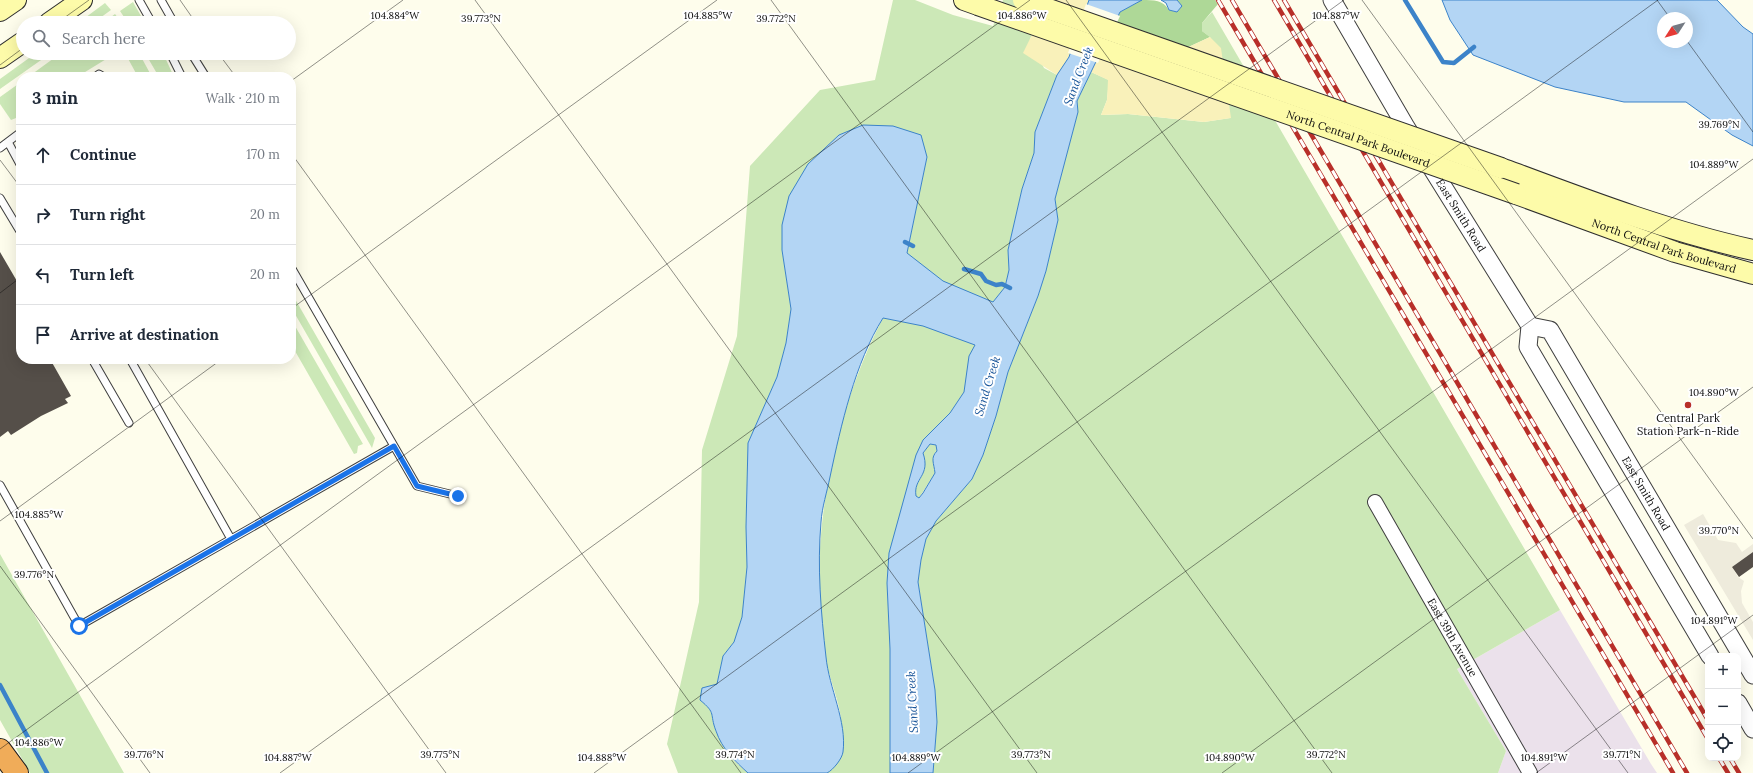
<!DOCTYPE html>
<html lang="en">
<head>
<meta charset="utf-8">
<style>
	body { margin:0; font-family:Lora,serif; background:#f6f6f7; color:#1f2937 }
	.controls { position:absolute; right:12px; bottom:12px; display:grid; overflow:hidden; border-radius:8px; box-shadow:0 4px 16px #0002 }
	.controls button { width:36px; height:36px; display:grid; place-items:center; padding:0; border:0; border-bottom:1px solid #e0e1e3; background:#fff; color:#1f2937; font:20px sans-serif }
	.compass { position:absolute; left:1657px; top:12px; width:36px; height:36px; border-radius:50%; background:#fff; box-shadow:0 4px 16px #0002; rotate:234deg }
	.stop { position:absolute; width:12px; height:12px; margin:-9px; border:3px solid #1a73e8; border-radius:50%; background:#fff }
	.stop.end { background:#1a73e8; border-color:#fff; box-shadow:0 1px 4px #0008 }
	.list { margin:0; padding:0; list-style:none }
	h2 { display:flex; justify-content:space-between; align-items:center; height:52px; margin:0; padding:0 16px; font-size:17px }
	h2 small { font-size:13px; font-weight:400; color:#747a83 }
	.list li { display:grid; grid-template-columns:26px 1fr auto; gap:12px; align-items:center; box-sizing:border-box; height:60px; padding:0 16px; border-top:1px solid #e0e1e3 }
	.list b { display:block; font-size:15px; white-space:nowrap }
	.list em { font-size:13px; font-style:normal; color:#747a83 }
	.icon { flex:none; width:22px; height:22px; fill:none; stroke:currentColor; stroke-width:2; stroke-linecap:round; stroke-linejoin:round }
	.map { position:relative; flex:none; width:1753px; height:773px; overflow:hidden }
	.search { position:absolute; background:#fff; box-shadow:0 4px 16px #0002; left:16px; top:16px; width:280px; height:44px; display:flex; align-items:center; gap:10px; box-sizing:border-box; padding:0 14px; border-radius:22px; color:#747a83; font-size:15px }
	.panel { position:absolute; background:#fff; box-shadow:0 4px 16px #0002; left:16px; top:72px; width:280px; height:292px; border-radius:16px }
	.map>svg:first-child { display:block }
	.industrial { fill:#ebe1eb }
	.green { fill:#cce8b7 }
	.forest { fill:#aed897 }
	.sand { fill:#f9f1ba }
	.plaza { fill:#eeebdc }
	.water { fill:#b3d5f4; stroke:#3c83c9; fill-rule:evenodd }
	.pier { fill:#fefdec }
	.lines { fill:none; stroke-linecap:round; stroke-linejoin:round }
	.stream { stroke:#3c83c9; stroke-width:4.5 }
	.building { fill:#554f49 }
	.service-casing { stroke:#3f3f3f; stroke-width:9 }
	.minor-casing { stroke:#3f3f3f; stroke-width:16 }
	.tertiary-casing { stroke:#3f3f3f; stroke-width:19 }
	.secondary-casing { stroke:#2e2e2e; stroke-width:22 }
	.motorway-casing { stroke:#1d1d1d; stroke-width:24 }
	.service { stroke:#fff; stroke-width:7 }
	.minor { stroke:#fff; stroke-width:14 }
	.tertiary { stroke:#fff; stroke-width:17 }
	.secondary { stroke:#fdfba9; stroke-width:20 }
	.motorway { stroke:#f0ac59; stroke-width:22 }
	.rail-casing { stroke:#b82f29; stroke-width:4.5 }
	.rail { stroke:#fff; stroke-width:3; stroke-dasharray:9; stroke-linecap:butt }
	.secondary-bridge-casing { stroke:#2e2e2e; stroke-width:22; stroke-linecap:butt }
	.secondary-bridge { stroke:#fdfba9; stroke-width:20 }
	.route { stroke:#1a73e8; stroke-width:5 }
	.ticks { fill:none; stroke:#0c0c0c; stroke-width:1; stroke-opacity:0.45 }
	.poi-dot { fill:#b82f29; stroke:#fff; stroke-width:1.5 }
	.labels { text-anchor:middle; dominant-baseline:central; stroke-width:4; stroke-linejoin:round; paint-order:stroke }
	.street-label { font-size:11px; fill:#0c0c0c; stroke:#fff }
	.poi-label { font-size:11px; fill:#0c0c0c; stroke:#fff }
	.water-label { font-size:12px; font-style:italic; fill:#1a569a; stroke:#fff }
	.ticks-label { font-size:10px; text-anchor:middle; fill:#0c0c0c; stroke:#fff; stroke-width:4; stroke-linejoin:round; paint-order:stroke }
</style>
</head>
<body>
<div class="map">
<svg width="1753" height="773" viewBox="0 0 1753 773">
	<rect width="100%" height="100%" fill="#fefdec"/>
	<!-- industrial -->
	<path class="industrial" d="M1560,610L1651,764L1657,773H1498L1506,751L1457,669Z"/>
	<!-- green -->
	<path class="green" d="M893,0H915L953,15L993,26L1003,0H1049L1030,39L1044,68L1057,75L1035,132L1034,153L1022,189L1008,250L1009,270L1005,287L993,302L967,376L964,392L950,413L923,440L889,553L887,583L890,649V773H827L831,770C834,755 841,738 841,723C842,709 829,677 826,661C822,642 821,621 820,601C814,510 841,398 883,318L901,321L907,253L927,157L782,225V250L791,309L786,343L777,377L748,443L746,527L747,567L742,617L734,642L723,656L711,710L716,732L731,758L748,773H678L667,744L699,602L702,450L737,336L750,166L820,90L875,80Z
		M133,2L145,23H128L120,11Z
		M105,3L111,10L93,23H78Z
		M1212,12L1560,610L1457,669L1506,751L1498,773H933L937,722L935,690L918,582L921,560L926,539L936,521L972,479L983,455L996,416L1008,372L1038,296L1046,271L1058,220L1055,199L1078,112L1077,101L1091,72L1109,80L1107,100L1101,115L1128,114L1204,122L1230,118L1210,37L1202,31V23Z
		M115,14L122,23H103Z
		M36,53H51L0,89V79Z
		M61,53H116L77,77H28Z
		M125,53H139L152,77H138Z
		M145,53H163L174,77H159Z
		M21,82V116L11,120L0,104V97Z
		M291,292L375,438L372,448L291,307Z
		M291,319L363,444L358,446L357,453L354,454L291,344Z
		M930,444L936,445L937,451L933,456L935,473L919,498L916,496C913,478 931,476 923,453Z
		M0,554L124,773H30L0,720Z"/>
	<!-- forest -->
	<path class="forest" d="M1142,0C1154,0 1163,0 1169,10L1177,12L1182,6L1177,0H1215L1218,4L1202,23V31L1210,37L1182,50L1114,24L1120,12Z"/>
	<!-- sand -->
	<path class="sand" d="M1049,0H1089L1069,57L1057,75L1023,53Z
		M1114,24L1182,50L1210,37L1221,48L1231,118L1204,122L1128,114L1101,115L1107,100L1108,80L1091,72Z"/>
	<!-- plaza -->
	<path class="plaza" d="M1703,514L1718,540L1736,543L1742,552L1753,544V552L1732,567L1738,577L1744,581L1741,591L1742,603L1753,622V640L1684,525Z"/>
	<!-- water -->
	<path class="water" d="M1089,0H1142L1120,12L1077,101L1078,112L1055,199L1058,220L1046,271L1038,296L1008,372L996,416L983,455L972,479L936,521L926,539L921,560L918,582L935,690L937,722L933,773H890V649L887,583L889,553L916,455L923,440L950,413L964,392L969,356L975,345L923,326L883,318C855,363 841,425 830,477C827,492 822,507 821,522C817,567 821,613 826,657C829,688 847,721 843,752C842,759 833,770 827,773H748C735,761 722,749 716,731C709,713 717,714 700,700L702,688L717,684L723,656L734,642L742,617L747,567L746,527L748,443L777,377L786,343L791,309L782,250V225L789,196L808,164L839,135L863,125L893,126L921,135L927,157L907,253L943,281L993,302L1005,287L1009,270L1008,250L1022,189L1034,153L1035,132L1057,75L1069,57ZM930,444L936,445L937,451C930,458 934,463 935,473L923,493L919,498L916,496C913,478 931,476 923,453Z
		M1161,0H1177L1182,6L1177,12L1169,10L1166,3Z
		M1442,0H1717L1743,27L1753,34V146L1732,135L1686,102H1624L1555,87L1473,55L1450,20ZM1663,18H1687V42H1663Z"/>
	<!-- pier -->
	<path class="pier" d="M1086,4L1120,16L1098,63L1068,53Z"/>
	<g class="lines">
		<!-- stream -->
		<path class="stream" d="M1405,0L1443,62L1454,63L1474,47
			M905,242L913,246
			M964,269L981,274L986,281L996,285L1002,284L1010,288
			M0,685L47,773"/>
	</g>
	<!-- building -->
	<path class="building" d="M0,252L21,288V313L18,317L21,322V359H50L71,396L65,399L68,403L41,416L11,435L8,431L0,437Z
		M1753,552V567L1739,577L1732,567Z"/>
	<g class="lines">
		<defs>
			<path id="service" d="M139,0L152,23
				M161,0L174,23
				M170,53L182,77
				M191,53L206,77
				M95,77L99,74L104,77
				M8,142L21,166
				M0,148L21,132
				M0,198L21,233
				M291,267L417,486L458,496
				M92,359L129,423
				M130,359L231,539
				M0,485L79,626L394,446"/>
			<g id="minor">
				<path id="s1" d="M1375,502L1530,773"/>
			</g>
			<g id="tertiary">
				<path id="s2" d="M1332,0L1406,127L1530,326L1528,347L1710,656"/>
				<path id="s3" d="M1530,326L1550,330L1753,675"/>
				<path d="M1738,703L1753,729"/>
			</g>
			<g id="secondary">
				<path d="M964,0L978,5"/>
				<path d="M0,11L16,0"/>
				<path d="M49,23L82,0"/>
				<path d="M0,58L23,42"/>
				<path d="M1501,168C1584,199 1667,231 1753,250"/>
				<path id="s4" d="M1516,194L1675,252L1753,274"/>
			</g>
			<path id="motorway" d="M0,750L17,773"/>
		</defs>
		<!-- service casing -->
		<use href="#service" class="service-casing"/>
		<!-- minor casing -->
		<use href="#minor" class="minor-casing"/>
		<!-- tertiary casing -->
		<use href="#tertiary" class="tertiary-casing"/>
		<!-- secondary casing -->
		<use href="#secondary" class="secondary-casing"/>
		<!-- motorway casing -->
		<use href="#motorway" class="motorway-casing"/>
		<!-- service -->
		<use href="#service" class="service"/>
		<!-- minor -->
		<use href="#minor" class="minor"/>
		<!-- tertiary -->
		<use href="#tertiary" class="tertiary"/>
		<!-- secondary -->
		<use href="#secondary" class="secondary"/>
		<!-- motorway -->
		<use href="#motorway" class="motorway"/>
		<defs>
			<path id="rail" d="M1218,0L1673,773
				M1232,0L1687,773
				M1274,0L1708,739
				M1284,0L1708,720
				M1719,758L1728,773
				M1730,758L1739,773"/>
		</defs>
		<!-- rail casing -->
		<use href="#rail" class="rail-casing"/>
		<!-- rail -->
		<use href="#rail" class="rail"/>
		<defs>
			<g id="secondary-bridge">
				<path d="M1023,0L1501,168"/>
				<path id="s5" d="M978,5L1516,194"/>
			</g>
		</defs>
		<!-- secondary-bridge casing -->
		<use href="#secondary-bridge" class="secondary-bridge-casing"/>
		<!-- secondary-bridge -->
		<use href="#secondary-bridge" class="secondary-bridge"/>
	</g>
	<g class="lines">
		<!-- route -->
		<path class="route" d="M79,626L394,446L417,486L458,496"/>
	</g>
	<!-- ticks -->
	<path class="ticks" d="M180,0L196,23M475,0L1037,773M771,0L1332,773M1066,0L1628,773M1362,0L1753,539M1657,0L1670,18M57,23L89,0M1687,41L1753,132M218,53L236,77M0,65L23,48M291,81L403,0M291,153L741,773M0,160L21,188M0,293L21,277M291,309L717,0M145,359L446,773M0,521L222,359M0,566L150,773M0,749L1030,0M280,773L1344,0M594,773L1658,0M908,773L1753,159M1222,773L1753,387M1536,773L1753,615"/>
	<!-- markers -->
	<circle class="poi-dot" cx="1688" cy="405" r="4"/>
	<g class="labels">
		<!-- street labels -->
		<g class="street-label">
			<text stroke="none"><textPath href="#s5" startOffset="403">North Central Park Boulevard</textPath></text>
			<text stroke="none"><textPath href="#s2" startOffset="251">East Smith Road</textPath></text>
			<text stroke="none"><textPath href="#s4" startOffset="157">North Central Park Boulevard</textPath></text>
			<text stroke="none"><textPath href="#s3" startOffset="210">East Smith Road</textPath></text>
			<text stroke="none"><textPath href="#s1" startOffset="156">East 39th Avenue</textPath></text>
		</g>
		<!-- poi labels -->
		<g class="poi-label">
			<text x="1688" y="418">Central Park<tspan x="1688" dy="13">Station Park-n-Ride</tspan></text>
		</g>
		<!-- water labels -->
		<g class="water-label">
			<text transform="translate(1078 76) rotate(-69)">Sand Creek</text>
			<text transform="translate(987 386) rotate(-73)">Sand Creek</text>
			<text transform="translate(912 702) rotate(-93)">Sand Creek</text>
		</g>
	</g>
	<g class="ticks-label">
		<text x="708" y="19">104.885°W</text>
		<text x="1022" y="19">104.886°W</text>
		<text x="395" y="19">104.884°W</text>
		<text x="1336" y="19">104.887°W</text>
		<text x="481" y="22">39.773°N</text>
		<text x="776" y="22">39.772°N</text>
		<text x="1719" y="128">39.769°N</text>
		<text x="1714" y="168">104.889°W</text>
		<text x="1714" y="396">104.890°W</text>
		<text x="39" y="518">104.885°W</text>
		<text x="1719" y="534">39.770°N</text>
		<text x="34" y="578">39.776°N</text>
		<text x="1714" y="624">104.891°W</text>
		<text x="39" y="746">104.886°W</text>
		<text x="144" y="758">39.776°N</text>
		<text x="440" y="758">39.775°N</text>
		<text x="735" y="758">39.774°N</text>
		<text x="1031" y="758">39.773°N</text>
		<text x="1326" y="758">39.772°N</text>
		<text x="1622" y="758">39.771°N</text>
		<text x="288" y="761">104.887°W</text>
		<text x="602" y="761">104.888°W</text>
		<text x="916" y="761">104.889°W</text>
		<text x="1230" y="761">104.890°W</text>
		<text x="1544" y="761">104.891°W</text>
	</g>
</svg>
<div class="controls">
<button>+</button>
<button>−</button>
<button><svg class="icon" aria-label="locate" viewBox="0 0 24 24"><circle cx="12" cy="12" r="6"/><path d="M12 2v4M12 18v4M2 12h4M18 12h4"/></svg></button>
</div>
<svg class="compass" viewBox="-18 -18 36 36"><path d="M0-13l5 13h-10z" fill="#e53935"/><path d="M0 13l5-13h-10z" fill="#747a83"/></svg>
<div class="stop" style="left:79px;top:626px"></div>
<div class="stop end" style="left:458px;top:496px"></div>
<div class="search"><svg class="icon" aria-label="search" viewBox="0 0 24 24"><circle cx="10" cy="10" r="6"/><path d="M15 15l6 6"/></svg>Search here</div>
<section class="panel">
<h2>3 min<small>Walk · 210 m</small></h2>
<ul class="list">
<li><svg class="icon" aria-label="ahead" viewBox="0 0 24 24"><path d="M12 20V5M6 11l6-6 6 6"/></svg><div><b>Continue</b></div><em>170 m</em></li>
<li><svg class="icon" aria-label="right" viewBox="0 0 24 24"><path d="M7 20v-9h11M14 6l5 5-5 5"/></svg><div><b>Turn right</b></div><em>20 m</em></li>
<li><svg class="icon" aria-label="left" viewBox="0 0 24 24"><path d="M17 20v-9H6M10 6l-5 5 5 5"/></svg><div><b>Turn left</b></div><em>20 m</em></li>
<li><svg class="icon" aria-label="arrive" viewBox="0 0 24 24"><path d="M6 21V4h12l-3 4 3 4H6"/></svg><div><b>Arrive at destination</b></div></li>
</ul>
</section>
</div>
</body>
</html>
